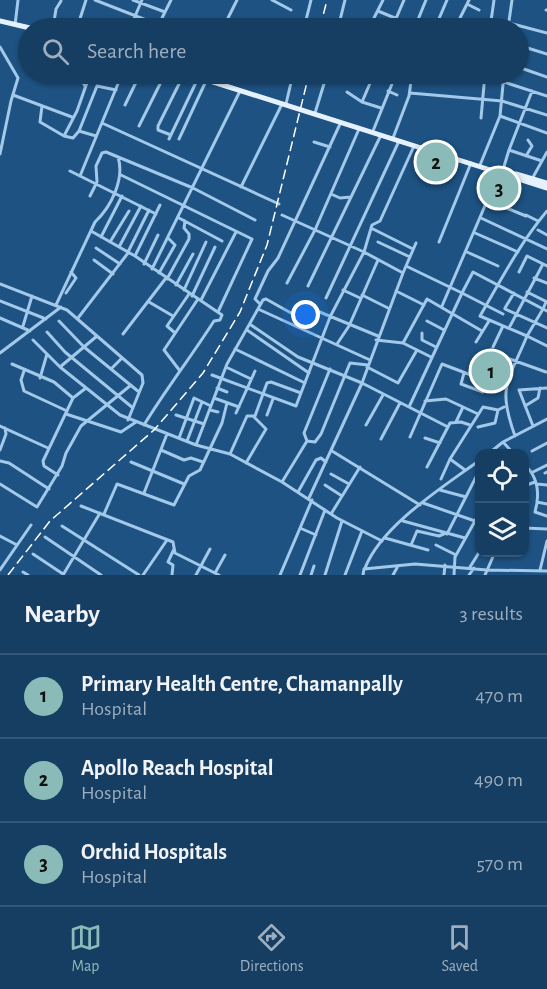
<!DOCTYPE html>
<html lang="en">
<head>
<meta charset="utf-8">
<style>
	body { margin:0; font-family:"Alegreya Sans",sans-serif; background:#23496b; color:#f1f3f6 }
	.controls { position:absolute; right:18px; bottom:18px; display:grid; overflow:hidden; border-radius:12px; box-shadow:0 2px 4px #0004 }
	.controls button { width:54px; height:54px; display:grid; place-items:center; padding:0; border:0; border-bottom:2px solid #355777; background:#163e62; color:#f1f3f6; font:30px sans-serif }
	.you { position:absolute; left:306px; top:315px; width:21px; height:21px; margin:-15px; border:4px solid #fff; border-radius:50%; background:#1a73e8; box-shadow:0 0 0 9px #1a73e833 }
	.badge { display:grid; place-items:center; width:39px; height:39px; border-radius:50%; background:#8bbbb9; color:#111; font-size:20px; font-weight:700 }
	.pin { position:absolute; translate:-50% -50%; border:3px solid #fff; box-shadow:0 2px 6px #0006 }
	.list { margin:0; padding:0; list-style:none }
	h2 { display:flex; justify-content:space-between; align-items:center; height:78px; margin:0; padding:0 24px; font-size:26px }
	h2 small { font-size:20px; font-weight:400; color:#9eaebe }
	.list li { display:grid; grid-template-columns:39px 1fr auto; gap:18px; align-items:center; box-sizing:border-box; height:84px; padding:0 24px; border-top:2px solid #355777 }
	.list b { display:block; font-size:22px; white-space:nowrap }
	.list p { margin:0; font-size:20px; white-space:nowrap; color:#9eaebe }
	.list em { font-size:20px; font-style:normal; color:#9eaebe }
	.icon { flex:none; width:33px; height:33px; fill:none; stroke:currentColor; stroke-width:2; stroke-linecap:round; stroke-linejoin:round }
	.map { position:relative; flex:none; width:547px; height:575px; overflow:hidden }
	.search { position:absolute; background:#163e62; box-shadow:0 2px 4px #0004; left:18px; right:18px; top:18px; height:66px; display:flex; align-items:center; gap:15px; box-sizing:border-box; padding:0 21px; border-radius:33px; color:#9eaebe; font-size:22px }
	.sheet { height:330px; background:#163e62 }
	nav { display:flex; justify-content:space-around; align-items:center; box-sizing:border-box; height:84px; border-top:2px solid #355777; background:#163e62; font-size:16px; color:#9eaebe }
	nav a { display:grid; justify-items:center; gap:3px }
	nav .on { color:#8bbbb9 }
	.map>svg:first-child { display:block }
	.lines { fill:none; stroke-linecap:round; stroke-linejoin:round }
	.street { stroke:#a2c9ea; stroke-width:3 }
	.primary { stroke:#e6f1fe; stroke-width:5 }
	.rail { stroke:#fff; stroke-width:1.5; stroke-dasharray:10 4.5; stroke-linecap:butt }
</style>
</head>
<body>
<div class="map">
<svg width="547" height="575" viewBox="0 0 547 575">
	<rect width="100%" height="100%" fill="#1d5282"/>
	<g class="lines">
		<!-- street -->
		<path class="street" d="M95,0L159,25
			M133,0L165,12
			M272,0L291,10
			M467,4L479,10
			M546,10H547
			M378,11L419,28
			M509,23L547,33
			M15,25L18,0
			M415,27L426,0
			M53,28L56,9L61,1
			M77,28L86,0
			M130,28L142,0
			M157,28L171,0
			M223,28L237,0
			M304,28L311,0
			M338,28L345,0
			M369,28L383,0
			M392,28L404,0
			M435,28L447,0
			M455,28L469,0
			M490,28L494,0
			M508,28L512,0
			M518,45L547,54
			M0,47L18,78L11,101L0,154
			M518,67L547,77
			M78,74L85,86
			M90,74L77,111L64,136L73,138L79,131L97,86L116,90
			M437,74L504,82L547,96
			M504,74L500,116L547,133
			M388,91L397,95
			M532,91L509,150L542,161
			M347,92L362,102L381,108
			M410,93L502,101L547,115
			M13,95L72,117
			M362,102L374,74
			M286,104L293,74
			M125,105L140,74
			M42,106L40,122L64,136
			M315,113L327,74
			M481,118L485,74
			M102,123L279,204
			M139,126L165,74
			M79,131L96,136
			M373,131L396,74
			M171,135L158,130V126L184,74
			M393,138L409,96L412,74
			M169,139L200,74
			M179,139L206,81
			M314,142L330,147
			M526,156L532,146L528,140
			M480,165L500,116
			M70,171L156,214
			M502,173L509,150
			M121,175L252,239L218,312
			M80,176L122,74
			M532,179L547,152
			M241,187L282,104
			M331,194L340,198L351,197
			M90,196L97,182L96,166L102,153L106,152L193,188L255,220
			M489,201L526,216
			M282,215L364,252L403,273L406,266L462,293L409,407
			M526,215L538,221
			M179,218L222,241
			M481,218L547,249
			M371,228L413,249
			M538,230L547,235
			M91,231L135,256L222,315L220,320L214,321C191,357 166,389 144,425
			M475,233L518,252
			M101,237L122,196
			M110,242L129,211
			M378,242L410,257
			M439,242L471,163
			M119,247L141,206
			M96,248L120,264
			M128,252L149,210
			M467,252L498,266
			M135,256L160,205
			M94,260L113,274
			M144,264L158,235
			M406,266L416,243
			M152,269L240,91
			M519,272L527,256L547,266
			M159,273L175,245L168,238
			M534,278L547,283
			M167,279L189,239V234L184,228L185,221
			M287,283L315,230L359,129
			M0,284L67,310L142,375L143,383L128,420
			M176,285L193,254
			M308,286L381,135
			M184,290L206,242
			M343,290L360,298
			M396,291L424,305
			M527,292L547,302
			M66,293L76,278L71,272
			M362,295L388,308
			M192,296L215,247
			M326,298L399,141
			M201,300L236,232
			M0,301L46,319
			M149,302L173,316
			M546,302L543,309L547,311
			M260,304L255,299L268,271L278,258L340,124
			M56,305L95,222C111,207 125,179 118,157
			M442,306L499,173
			M310,308L378,336
			M505,308L514,293
			M258,309L370,360
			M505,309L547,328
			M503,314L462,293L473,272L543,309L527,336L480,316C501,280 520,243 547,211
			M0,318L30,331
			M78,318L128,253
			M59,321L84,347L139,392
			M427,321L444,330
			M251,325L298,357L362,383L448,427
			M23,326L32,296
			M509,328L543,264
			M247,330L309,373
			M47,332L65,352L133,408
			M175,333L167,326L189,294
			M422,333V340L436,347
			M123,334L166,278
			M33,340L60,367L120,415L196,445L230,454L282,482L337,518L382,541
			M376,340L403,343
			M476,342L489,321
			M337,344L349,326L378,260
			M493,347L503,326
			M235,349L305,383
			M0,353L61,307
			M431,357L403,343L427,299L482,331
			M12,364L54,382L73,398
			M60,367L97,336
			M226,367L251,379
			M367,367L398,383L417,350
			M488,367L493,353L546,372
			M111,369L122,358
			M24,371L21,380L24,391L67,411
			M180,371L164,350L198,299
			M464,373L461,384L483,392
			M212,375L296,406L330,317L364,252L372,225L380,221L414,146
			M471,377L476,364L509,378
			M40,378L47,354
			M217,388L227,392
			M214,398L239,407
			M425,401L446,399L478,414
			M525,406L538,398L540,388
			M210,410L218,412
			M236,413L255,371
			M66,414L121,432L136,422
			M176,415L204,424
			M267,415L273,399
			M456,422L463,407
			M366,425L383,395
			M0,426L48,448
			M533,426L519,390L547,388
			M478,427L495,423L498,410
			M515,436C497,386 508,382 527,336L547,346
			M410,437L442,364L505,388
			M179,438L194,398L211,406
			M425,438L440,443
			M381,439L400,403
			M187,441L202,402
			M307,441L304,433L330,369
			M503,442L514,454
			M196,445L227,364L263,300L266,299L291,313
			M0,450L6,434L5,428
			M161,450L184,460L191,458L203,462
			M332,451L420,505
			M532,451L547,443
			M230,454L247,416H255L267,383L271,382L301,393
			M488,454L503,442L547,419
			M505,454L509,449
			M450,459L465,470
			M0,461L9,463L49,489
			M131,462L184,484
			M246,463L266,429L254,417
			M524,464C535,474 539,488 537,502L547,504
			M427,467L450,423L461,422L470,425
			M533,472L547,465
			M545,473L547,472
			M331,474L349,484
			M58,475L44,466L43,461L73,398L86,388
			M441,479L450,459L483,407L498,410L504,407
			M282,482L307,441L315,442L321,434L350,363L368,365
			M0,484L37,507L62,466L66,453L81,426L131,385
			M537,484L547,485
			M325,485L342,496
			M524,486L535,482
			M440,490L466,497
			M298,492L316,460L321,458L326,462
			M144,493L167,434
			M309,498L362,383L403,273
			M423,503L475,521
			M537,503L535,512L547,516
			M81,506L173,542L175,553L219,575
			M524,512L525,517
			M104,514L117,484L174,505L189,476L200,470L222,423L227,403
			M331,514L360,467
			M403,521L465,538
			M62,526L139,575
			M300,528L316,535
			M524,528L547,529
			M447,534L476,477
			M0,536L17,545
			M45,537L101,575
			M385,538L428,550
			M411,545L417,531L439,536L446,533
			M436,545L456,555
			M33,554L63,574
			M470,567L480,551
			M365,568C382,525 443,487 480,460
			M0,570L31,525
			M540,570L547,541
			M23,572L28,575
			M215,573L225,555
			M63,575L100,513
			M143,575L167,540
			M172,575L173,565L168,562L174,549
			M196,575L210,549
			M280,575L312,500
			M300,575L325,510
			M311,575L314,566
			M325,575L342,521
			M345,575L362,531
			M363,575L364,569L415,564L487,570L547,571
			M393,575L398,566
			M444,575L445,565
			M454,575L455,557L480,512
			M469,575L474,568
			M485,575L495,552"/>
		<!-- primary -->
		<path class="primary" d="M0,21L30,28
			M188,74L547,188
			M509,174H516L547,183"/>
		<!-- rail -->
		<path class="rail" d="M320,28L327,0
			M8,575L50,521L154,430L203,373L240,312L267,245L309,74"/>
	</g>
</svg>
<div class="controls">
<button><svg class="icon" aria-label="locate" viewBox="0 0 24 24"><circle cx="12" cy="12" r="6"/><path d="M12 2v4M12 18v4M2 12h4M18 12h4"/></svg></button>
<button><svg class="icon" aria-label="layers" viewBox="0 0 24 24"><path d="M12 4l9 5-9 5-9-5zM3 14l9 5 9-5"/></svg></button>
</div>
<div class="you"></div>
<div class="pin badge" style="left:491px;top:371px">1</div>
<div class="pin badge" style="left:436px;top:162px">2</div>
<div class="pin badge" style="left:499px;top:188px">3</div>
<div class="search"><svg class="icon" aria-label="search" viewBox="0 0 24 24"><circle cx="10" cy="10" r="6"/><path d="M15 15l6 6"/></svg>Search here</div>
</div>
<section class="sheet">
<h2>Nearby<small>3 results</small></h2>
<ul class="list">
<li><span class="badge">1</span><div><b>Primary Health Centre, Chamanpally</b><p>Hospital</p></div><em>470 m</em></li>
<li><span class="badge">2</span><div><b>Apollo Reach Hospital</b><p>Hospital</p></div><em>490 m</em></li>
<li><span class="badge">3</span><div><b>Orchid Hospitals</b><p>Hospital</p></div><em>570 m</em></li>
</ul>
</section>
<nav>
<a class="on"><svg class="icon" aria-label="map" viewBox="0 0 24 24"><path d="M3 6l6-2 6 2 6-2v14l-6 2-6-2-6 2zM9 4v14M15 6v14"/></svg>Map</a>
<a><svg class="icon" aria-label="directions" viewBox="0 0 24 24"><path d="M12 3l9 9-9 9-9-9zM9 14v-3h6M13 9l2 2-2 2"/></svg>Directions</a>
<a><svg class="icon" aria-label="saved" viewBox="0 0 24 24"><path d="M7 4h10v16l-5-4-5 4z"/></svg>Saved</a>
</nav>
</body>
</html>
